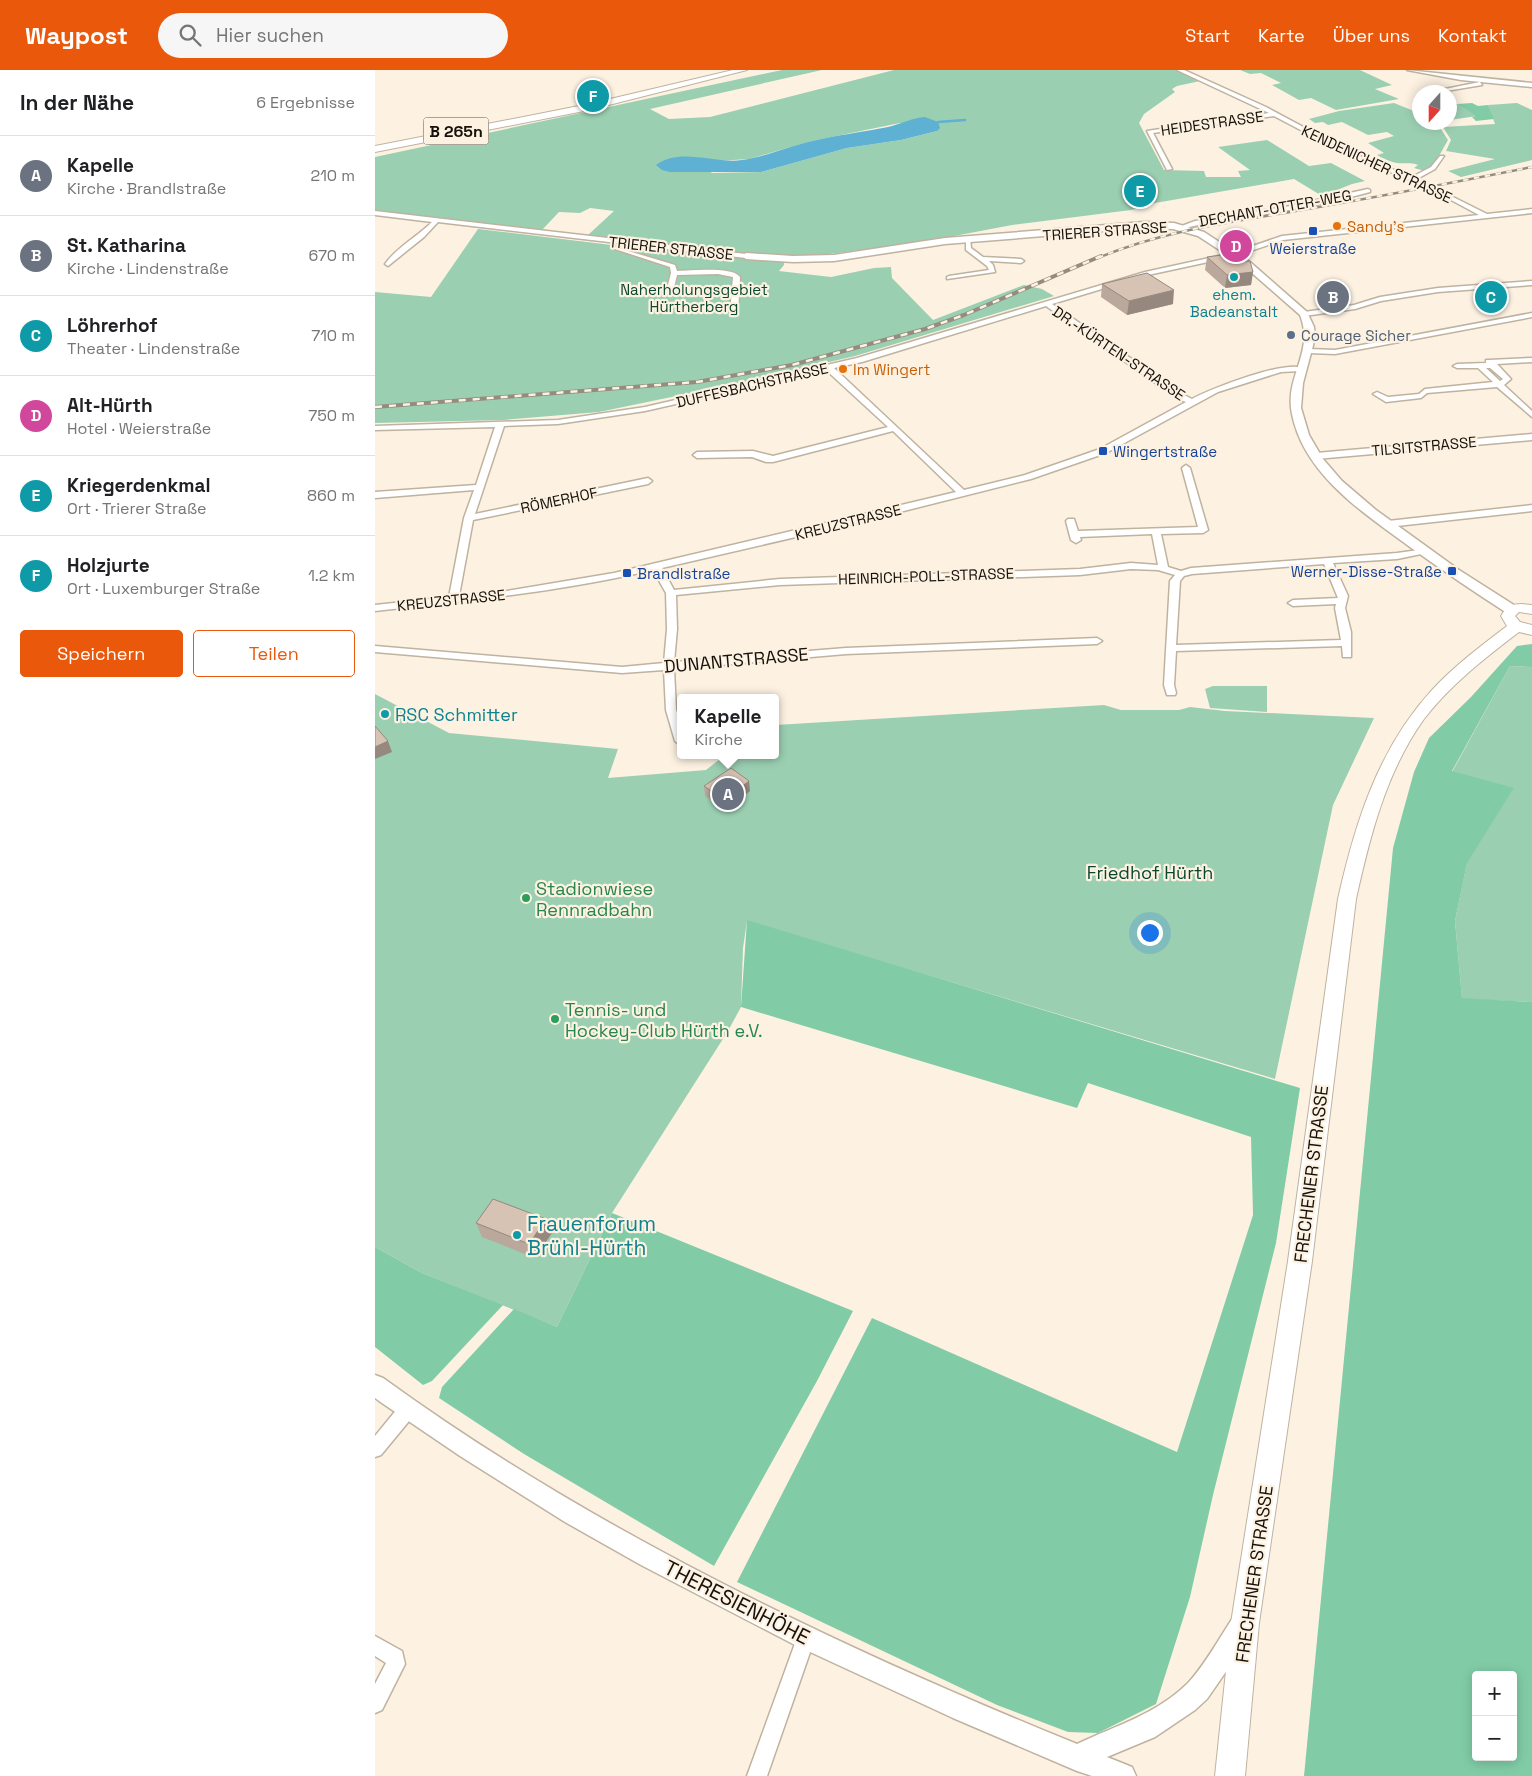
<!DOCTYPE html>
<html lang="de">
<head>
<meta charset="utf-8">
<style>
	body { margin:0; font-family:"Space Grotesk",sans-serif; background:#f6f6f6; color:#202124 }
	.controls { position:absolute; right:15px; bottom:15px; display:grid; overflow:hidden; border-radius:5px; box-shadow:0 2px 12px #0003 }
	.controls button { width:45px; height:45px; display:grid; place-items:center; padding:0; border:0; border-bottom:1px solid #e0e0e0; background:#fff; color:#202124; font:25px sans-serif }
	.compass { position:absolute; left:1037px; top:15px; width:45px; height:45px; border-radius:50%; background:#fff; box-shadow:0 2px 12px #0003; rotate:201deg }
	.you { position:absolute; left:774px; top:862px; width:18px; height:18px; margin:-12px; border:4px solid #fff; border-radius:50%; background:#1a73e8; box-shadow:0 0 0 8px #1a73e833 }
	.badge { display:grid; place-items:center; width:32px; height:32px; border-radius:50%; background:#ea580c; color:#fff; font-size:16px; font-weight:700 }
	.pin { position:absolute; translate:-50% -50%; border:2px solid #fff; box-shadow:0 1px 5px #0006 }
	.popup { position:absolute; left:302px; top:624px; width:102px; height:65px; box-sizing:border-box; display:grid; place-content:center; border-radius:5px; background:#fff; filter:drop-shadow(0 1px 4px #0005); font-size:16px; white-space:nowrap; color:#757577 }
	.popup b { font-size:19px; color:#202124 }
	.popup::after { content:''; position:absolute; left:50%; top:100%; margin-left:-10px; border:10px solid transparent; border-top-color:#fff }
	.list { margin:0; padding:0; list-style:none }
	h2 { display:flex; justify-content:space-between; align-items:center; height:65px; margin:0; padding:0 20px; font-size:21px }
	h2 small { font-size:16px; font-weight:400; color:#757577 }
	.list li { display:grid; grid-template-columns:32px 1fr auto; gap:15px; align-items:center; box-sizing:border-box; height:80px; padding:0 20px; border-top:1px solid #e0e0e0 }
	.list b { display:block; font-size:19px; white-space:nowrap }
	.list p { margin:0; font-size:16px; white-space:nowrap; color:#757577 }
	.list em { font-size:16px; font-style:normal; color:#757577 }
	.actions { display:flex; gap:10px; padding:15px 20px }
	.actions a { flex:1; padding:11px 0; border:1px solid #ea580c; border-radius:5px; text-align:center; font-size:18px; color:#ea580c }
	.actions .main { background:#ea580c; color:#fff }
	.icon { flex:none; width:28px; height:28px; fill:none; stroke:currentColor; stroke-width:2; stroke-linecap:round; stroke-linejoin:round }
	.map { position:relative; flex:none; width:1157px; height:1706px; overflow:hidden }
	header { display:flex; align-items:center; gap:30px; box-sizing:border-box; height:70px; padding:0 25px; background:#ea580c; color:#fff }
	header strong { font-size:24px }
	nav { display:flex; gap:28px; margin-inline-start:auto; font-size:18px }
	.search { width:350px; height:45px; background:#f6f6f6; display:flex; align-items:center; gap:12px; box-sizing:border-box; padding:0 18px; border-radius:28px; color:#757577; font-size:19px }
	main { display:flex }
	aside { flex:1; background:#fff }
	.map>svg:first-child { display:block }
	.green { fill:#9bcfb2; fill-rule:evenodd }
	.forest { fill:#81cca6; fill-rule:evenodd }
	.water { fill:#5eb1d2 }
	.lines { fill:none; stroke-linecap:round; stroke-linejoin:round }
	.stream { stroke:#5eb1d2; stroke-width:2.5 }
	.minor-casing { stroke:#bfb29f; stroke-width:3 }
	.tertiary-casing { stroke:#bfb29f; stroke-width:3 }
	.secondary-casing { stroke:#bfb29f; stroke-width:2 }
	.primary-casing { stroke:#bfb29f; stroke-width:2 }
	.minor { fill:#fff; fill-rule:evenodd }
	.tertiary { fill:#fff; fill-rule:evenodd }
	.secondary { fill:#fff; fill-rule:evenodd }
	.primary { fill:#fff; fill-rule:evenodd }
	.rail-far1-casing { stroke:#958c80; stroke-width:2.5 }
	.rail-casing { stroke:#958c80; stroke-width:4 }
	.rail-far1 { stroke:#fdf2e2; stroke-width:2; stroke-dasharray:5.5; stroke-linecap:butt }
	.rail { stroke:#fdf2e2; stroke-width:2.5; stroke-dasharray:7; stroke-linecap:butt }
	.wall { fill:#b9a89b }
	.shaded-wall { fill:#96887e }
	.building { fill:#d7c3b4; stroke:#96887e }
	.food-dot { fill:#e8710a; stroke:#fdf2e2; stroke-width:2 }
	.transit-dot { fill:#1a4fb4; stroke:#fdf2e2; stroke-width:2 }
	.culture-dot { fill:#0f9aa8; stroke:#fdf2e2; stroke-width:2 }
	.service-dot { fill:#5c6f8a; stroke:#fdf2e2; stroke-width:2 }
	.leisure-dot { fill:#2e9e5b; stroke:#fdf2e2; stroke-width:2 }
	.labels { text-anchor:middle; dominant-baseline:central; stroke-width:4.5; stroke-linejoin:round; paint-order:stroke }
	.far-street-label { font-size:15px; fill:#16110a; stroke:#fdf2e2 }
	.far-food-label { font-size:15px; fill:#c56008; stroke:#fdf2e2; text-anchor:start }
	.far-transit-label { font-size:15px; fill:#164399; stroke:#fdf2e2; text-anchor:start }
	.far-park-label { font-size:15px; fill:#09482f; stroke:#fdf2e2 }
	.far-culture-label { font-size:15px; fill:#0d838f; stroke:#fdf2e2 }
	.far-service-label { font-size:15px; fill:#4e5e75; stroke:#fdf2e2; text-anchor:start }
	.shield { fill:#fdf2e2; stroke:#5b544b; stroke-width:1 }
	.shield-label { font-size:16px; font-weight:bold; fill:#16110a }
	.street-label { font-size:18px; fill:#16110a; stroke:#fdf2e2 }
	.culture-label { font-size:18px; fill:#0d838f; stroke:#fdf2e2; text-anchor:start }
	.park-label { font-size:18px; fill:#09482f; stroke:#fdf2e2 }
	.leisure-label { font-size:18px; fill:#27864d; stroke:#fdf2e2; text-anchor:start }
	.near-culture-label { font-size:21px; fill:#0d838f; stroke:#fdf2e2; text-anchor:start }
	.near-street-label { font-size:21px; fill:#16110a; stroke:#fdf2e2 }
</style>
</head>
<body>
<header>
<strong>Waypost</strong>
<div class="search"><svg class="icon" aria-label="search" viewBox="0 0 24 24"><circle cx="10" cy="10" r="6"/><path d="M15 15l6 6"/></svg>Hier suchen</div>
<nav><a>Start</a><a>Karte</a><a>Über uns</a><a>Kontakt</a></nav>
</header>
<main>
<aside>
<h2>In der Nähe<small>6 Ergebnisse</small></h2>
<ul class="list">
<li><span class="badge" style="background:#6b7280">A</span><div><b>Kapelle</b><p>Kirche · Brandlstraße</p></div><em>210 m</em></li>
<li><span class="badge" style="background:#6b7280">B</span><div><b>St. Katharina</b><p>Kirche · Lindenstraße</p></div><em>670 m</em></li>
<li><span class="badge" style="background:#0f9aa8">C</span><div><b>Löhrerhof</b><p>Theater · Lindenstraße</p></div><em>710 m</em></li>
<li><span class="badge" style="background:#d1479c">D</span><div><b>Alt-Hürth</b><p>Hotel · Weierstraße</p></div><em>750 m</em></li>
<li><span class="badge" style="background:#0f9aa8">E</span><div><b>Kriegerdenkmal</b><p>Ort · Trierer Straße</p></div><em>860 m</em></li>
<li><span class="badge" style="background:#0f9aa8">F</span><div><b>Holzjurte</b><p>Ort · Luxemburger Straße</p></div><em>1.2 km</em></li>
</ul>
<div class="actions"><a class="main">Speichern</a><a>Teilen</a></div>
</aside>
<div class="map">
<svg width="1157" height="1706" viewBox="0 0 1157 1706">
	<rect width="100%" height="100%" fill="#fdf2e2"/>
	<!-- green -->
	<path class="green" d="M407,0H447L275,39L294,49L335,47L519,0H801L825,11L802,16L797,19L800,22L769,44L764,53L789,100L829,101L831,107H866L863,101L875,100L843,77L892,70L934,96L956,93L990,111L977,114L947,126L919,109L780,133L756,140L637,155L553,171L455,184L410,186L409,195L404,201L456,207L499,198L516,197L517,208L558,250L649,215L667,219L679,226L480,286L369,312L224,342L128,350L0,353V222L56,227L103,159L245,176L251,170L213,165L239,141L215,138L205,143L184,142L167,160L0,141V87ZM525,53L562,61L526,70L472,78L386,102L337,103L316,87L343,91L374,89L437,71Z
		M865,0H985L1017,15L1000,19L1024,29L961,40L936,28L924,30L897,15L906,13L886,3L875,4Z
		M1075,30L1102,46L1075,50Z
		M1019,33L1044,43V52L1062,53L1073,70L1059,95L1050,101L1039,98L1043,95C1035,92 1029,94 1022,93C1015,92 1008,88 1002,85L1009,83L993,73L1019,66L1012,62L993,65L967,52L953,55L948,52L940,53L934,49L964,41Z
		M1142,33L1157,40V90L1086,107L1073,101L1120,89L1071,81L1076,70L1068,57L1120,54L1113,35Z
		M1135,596L1157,597V932L1087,929L1080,851L1092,792L1138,719L1077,702Z
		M838,616H892V642L835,638L830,619Z
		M0,624L74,663L243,679L233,708L331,700L350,685H400L401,655L729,635L746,640H804L815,637L850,641L999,648L958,735L900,1009L372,851L368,878L366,937L353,961L237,1143L182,1257L47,1203L0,1177Z"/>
	<!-- forest -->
	<path class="forest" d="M1097,33L1103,36L1113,35L1119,49L1101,51L1097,47L1101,46L1082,34Z
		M1157,574V597L1135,596L1077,701L1139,718L1092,793L1080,851L1087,928L1157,932V1706H929L1018,778L1039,702L1054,668L1096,627L1142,576ZM1101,1605H1138V1687H1101Z
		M372,850L925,1018L901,1173L838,1425L815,1527L781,1634L723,1663L693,1662L622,1635L362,1512L497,1248L802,1382L878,1145L876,1067L713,1013L702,1038L366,937Z
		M237,1143L478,1241L442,1311L339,1496L149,1384L64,1328L67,1317L139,1239L182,1257Z
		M0,1177L47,1203L128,1235L57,1311L48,1315L0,1277Z"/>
	<!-- water -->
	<path class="water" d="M550,47L563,52L565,58L562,61L526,70L472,78L386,102H295L287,100L281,95C305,77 340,94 367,90C389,87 415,76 437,71C462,65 488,62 513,57C526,54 537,48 550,47Z"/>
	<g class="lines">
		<!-- stream -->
		<path class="stream" d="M563,52L590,50"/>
		<defs>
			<path id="minor" d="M802,0H809L891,37L977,83L1037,107L1056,97L1065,86H1069L1060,99L1042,109L1112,144L1157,139V143L908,170L861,186L773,205L677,234L809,325L817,329C835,319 914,288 930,299L926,301L906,302L843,322L731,383L656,409L477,454L287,498L299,520L405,509L705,499L756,493L783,495L777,464L705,467L706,470L701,473L696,470L691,451L693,449H699L703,461L823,457L807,398L811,395L815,398L833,460L828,463L786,464L793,497L806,501L816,498L1022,483L1051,479V483L1022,489L958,493L973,526L970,538L976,562V587H968L967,576L801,581L799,615L801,623L800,625H792L789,615L795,511L800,505L783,500L756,499L705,505L405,515L301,525L302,559L299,592L471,578L722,568L727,571L722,574L471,584L299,599L301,640L306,654L305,675L300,671L291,640L289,600L247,603L0,582V576L247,597L289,593L292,559L291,523L278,500C187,521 94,531 0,541V535L74,527L89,448L99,420L0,428V422L101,415L120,357L0,360V356L183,350L270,337L482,288L770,202L857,183L907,166L1104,145L1050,116L973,85L899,46L778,63L797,99L792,100L772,61L894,43ZM671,236L803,329L811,332L725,379L650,405L589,420L459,298L487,292ZM451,300L513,357L398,386L378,381L322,382L318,385L322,388L377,387L391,392H398L518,361L581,422L239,503L126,522L84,526L98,450L273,414L277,411L273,408L100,444L129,356L183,354L270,341ZM949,494L963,528L918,530L913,533L918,536L961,534L960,538L966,570L801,575L805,511L809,506L817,504Z
				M1032,0L1157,13V17L1086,10Z
				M1105,12L1107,15L1065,22H1055Z
				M993,119L995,120V122C952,134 908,141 864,149C844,153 826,153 807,159L804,157L820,151L910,137Z
				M0,141L371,184L374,186L371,188L63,152L49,167L13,196L10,194C22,177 42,167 57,152L0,145Z
				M591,168H595L596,178L608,187L646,189L649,191L646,193L614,191L618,195L620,202L572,209V207L574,206L614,200L612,196L591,180Z
				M240,177L300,195L302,201C317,201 356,196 365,207L363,243L359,245L355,243L358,207L343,204L302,205L298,221L291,223L296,203L295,197L240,179Z
				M1157,211V215L1063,222L1006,231L980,239L929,246L925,244L929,242L979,235L1005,227L1063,218Z
				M1157,243V247L960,284L934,283L930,281L934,279L960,280Z
				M1157,288V292L1122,294L1136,309L1129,315L1157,341V347L1122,317L1052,323L1046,328L1011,332L998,324L1002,322L1013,327L1044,324L1050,319L1118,312L1103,298H1082L1078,296L1082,294L1111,293V290H1114ZM1111,298H1115L1128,309L1125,311Z
				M1157,364V370L941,389L937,386L941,383Z
				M1157,435V441L1013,457L1008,454L1013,451Z
				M33,1331L39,1333L41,1339L39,1345L6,1385L0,1387V1366L27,1333Z
				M431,1559L438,1561L440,1568L392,1706H372L422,1568L424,1561Z
				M0,1566L27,1581L30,1594L7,1640L0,1643V1614L11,1593L0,1586Z"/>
			<path id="tertiary" d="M769,152L799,153L829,162L875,192L932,242L939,257L940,268L928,313L926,338L934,365L948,389L967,411L1001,440L1084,500L1142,537L1143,540L1142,543H1132C1099,522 1067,500 1035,477C989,443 929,405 917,344C909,306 940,283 925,245L869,196L823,166L798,159L769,158L570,174L459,191L418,192L371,189L367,186L371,183L418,186L459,185L570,168Z
				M0,1305L8,1308C217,1460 463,1577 702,1674C740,1656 782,1644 813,1613C829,1596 844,1569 857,1549L866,1546L875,1549L878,1558L875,1567L832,1629L820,1640L780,1667L732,1687L757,1697L761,1706H717L702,1701L578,1648L420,1575L266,1495L190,1452L85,1386L7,1333L0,1328Z"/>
			<path id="secondary" d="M1147,534L1157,535V544L1144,542L1140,546L1145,552L1157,555V565L1144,562C1110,588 1075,615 1049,649C1011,702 995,766 981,829L937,1191L884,1553L870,1706H840L856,1553L913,1191L963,829C980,753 1003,679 1057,620C1079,596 1106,576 1132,556L1126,546C1131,537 1136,534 1147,534Z"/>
			<path id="primary" d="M358,0H372L214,40L0,82V76L214,34Z"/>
		</defs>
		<!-- minor casing -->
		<use href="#minor" class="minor-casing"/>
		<!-- tertiary casing -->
		<use href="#tertiary" class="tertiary-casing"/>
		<!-- secondary casing -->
		<use href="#secondary" class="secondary-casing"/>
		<!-- primary casing -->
		<use href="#primary" class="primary-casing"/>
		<!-- minor -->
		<use href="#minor" class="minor"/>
		<!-- tertiary -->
		<use href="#tertiary" class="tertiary"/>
		<!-- secondary -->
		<use href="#secondary" class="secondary"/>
		<!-- primary -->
		<use href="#primary" class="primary"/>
		<defs>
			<path id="rail-far1" d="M723,188C784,162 850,153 915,142C996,128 1076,113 1157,97"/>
			<path id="rail" d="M0,337L322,312L417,295L550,259L589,245L726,186"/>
		</defs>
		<!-- rail-far1 casing -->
		<use href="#rail-far1" class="rail-far1-casing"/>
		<!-- rail casing -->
		<use href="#rail" class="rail-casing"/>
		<!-- rail-far1 -->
		<use href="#rail-far1" class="rail-far1"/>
		<!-- rail -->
		<use href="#rail" class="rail"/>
	</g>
	<!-- wall -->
	<path class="wall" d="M832,187L878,202L876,215L850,218L830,200Z
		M727,214L798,234L752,245L726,227Z
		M374,711L375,721L351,740L330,726L329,716Z
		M171,1149L177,1163L160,1188L107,1167L101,1153Z"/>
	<!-- shaded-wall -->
	<path class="shaded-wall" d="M878,202L876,215L850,218L852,205Z
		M799,220L798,234L752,245L754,231Z
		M13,671L17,682L0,689V677Z
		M374,711L375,721L351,740L349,730Z
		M171,1149L177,1163L160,1188L154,1174Z"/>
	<!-- building -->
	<path class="building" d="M861,183L870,191H875L878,202L852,205L832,187Z
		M772,203L799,220L754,231L727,214Z
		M0,656L13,671L0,677Z
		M356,698L374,711L349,730L329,716Z
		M118,1129L171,1149L154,1174L101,1153Z"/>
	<!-- markers -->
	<g class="food-dot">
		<circle cx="962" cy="156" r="5"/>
		<circle cx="468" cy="299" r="5"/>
	</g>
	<g class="transit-dot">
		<rect x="933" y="156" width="10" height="10" rx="2.5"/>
		<rect x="723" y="376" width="10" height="10" rx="2.5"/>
		<rect x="1072" y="496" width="10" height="10" rx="2.5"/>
		<rect x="247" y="498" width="10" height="10" rx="2.5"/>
	</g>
	<g class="culture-dot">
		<circle cx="859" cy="207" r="5"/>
		<circle cx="10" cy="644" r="5"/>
		<circle cx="142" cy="1165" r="5"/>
	</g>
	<circle class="service-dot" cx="916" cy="265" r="5"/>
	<g class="leisure-dot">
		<circle cx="151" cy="828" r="5"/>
		<circle cx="180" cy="949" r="5"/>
	</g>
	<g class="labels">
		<!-- far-street labels -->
		<g class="far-street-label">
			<text transform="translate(837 53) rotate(-8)">HEIDESTRASSE</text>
			<text transform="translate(1002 94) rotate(25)">KENDENICHER STRASSE</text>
			<text transform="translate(900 138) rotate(-10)">DECHANT-OTTER-WEG</text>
			<text transform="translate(730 161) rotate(-4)">TRIERER STRASSE</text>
			<text transform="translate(296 178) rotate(6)">TRIERER STRASSE</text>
			<text transform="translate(744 283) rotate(34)">DR.-KÜRTEN-STRASSE</text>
			<text transform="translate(377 315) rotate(-13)">DUFFESBACHSTRASSE</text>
			<text transform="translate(1049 376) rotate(-5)">TILSITSTRASSE</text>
			<text transform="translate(184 430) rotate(-12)">RÖMERHOF</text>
			<text transform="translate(473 452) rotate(-14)">KREUZSTRASSE</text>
			<text transform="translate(551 506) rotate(-2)">HEINRICH-POLL-STRASSE</text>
			<text transform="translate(76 530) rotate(-6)">KREUZSTRASSE</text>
		</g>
		<!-- far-food labels -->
		<g class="far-food-label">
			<text x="972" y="156">Sandy's</text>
			<text x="478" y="299">Im Wingert</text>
		</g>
		<!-- far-transit labels -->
		<g class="far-transit-label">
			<text x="938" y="178" text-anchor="middle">Weierstraße</text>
			<text x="738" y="381">Wingertstraße</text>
			<text x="1067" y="501" text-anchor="end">Werner-Disse-Straße</text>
			<text x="262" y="503">Brandlstraße</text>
		</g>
		<!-- far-park labels -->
		<g class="far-park-label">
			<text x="319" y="219">Naherholungsgebiet<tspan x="319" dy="17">Hürtherberg</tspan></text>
		</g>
		<!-- far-culture labels -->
		<g class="far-culture-label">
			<text x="859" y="224">ehem.<tspan x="859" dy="17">Badeanstalt</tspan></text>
		</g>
		<!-- far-service labels -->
		<g class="far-service-label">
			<text x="926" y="265">Courage Sicher</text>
		</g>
		<!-- shield labels -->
		<rect class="shield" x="48.5" y="47.5" width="65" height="27" rx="4"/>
		<g class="shield-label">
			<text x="81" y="61">B 265n</text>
		</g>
		<!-- street labels -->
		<g class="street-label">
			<text transform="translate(361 590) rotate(-5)">DUNANTSTRASSE</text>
			<text transform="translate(936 1104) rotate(-83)">FRECHENER STRASSE</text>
			<text transform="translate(879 1504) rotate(-82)">FRECHENER STRASSE</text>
		</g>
		<!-- culture labels -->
		<g class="culture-label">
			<text x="20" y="644">RSC Schmitter</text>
		</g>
		<!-- park labels -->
		<g class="park-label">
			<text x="775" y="802">Friedhof Hürth</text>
		</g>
		<!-- leisure labels -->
		<g class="leisure-label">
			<text x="161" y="818">Stadionwiese<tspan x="161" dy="21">Rennradbahn</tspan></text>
			<text x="190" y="939">Tennis- und<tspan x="190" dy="21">Hockey-Club Hürth e.V.</tspan></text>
		</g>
		<!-- near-culture labels -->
		<g class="near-culture-label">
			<text x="152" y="1153">Frauenforum<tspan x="152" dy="24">Brühl-Hürth</tspan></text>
		</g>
		<!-- near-street labels -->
		<g class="near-street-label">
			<text transform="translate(362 1532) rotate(27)">THERESIENHÖHE</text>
		</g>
	</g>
</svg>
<div class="controls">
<button>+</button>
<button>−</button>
</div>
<svg class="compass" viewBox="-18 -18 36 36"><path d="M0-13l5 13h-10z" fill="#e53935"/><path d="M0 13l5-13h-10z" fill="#757577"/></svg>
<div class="you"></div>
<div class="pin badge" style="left:353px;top:724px;background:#6b7280">A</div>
<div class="popup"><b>Kapelle</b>Kirche</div>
<div class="pin badge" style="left:958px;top:227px;background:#6b7280">B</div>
<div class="pin badge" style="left:1116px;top:227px;background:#0f9aa8">C</div>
<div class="pin badge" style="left:861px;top:176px;background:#d1479c">D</div>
<div class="pin badge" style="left:765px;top:121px;background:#0f9aa8">E</div>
<div class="pin badge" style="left:218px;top:26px;background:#0f9aa8">F</div>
</div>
</main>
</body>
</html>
